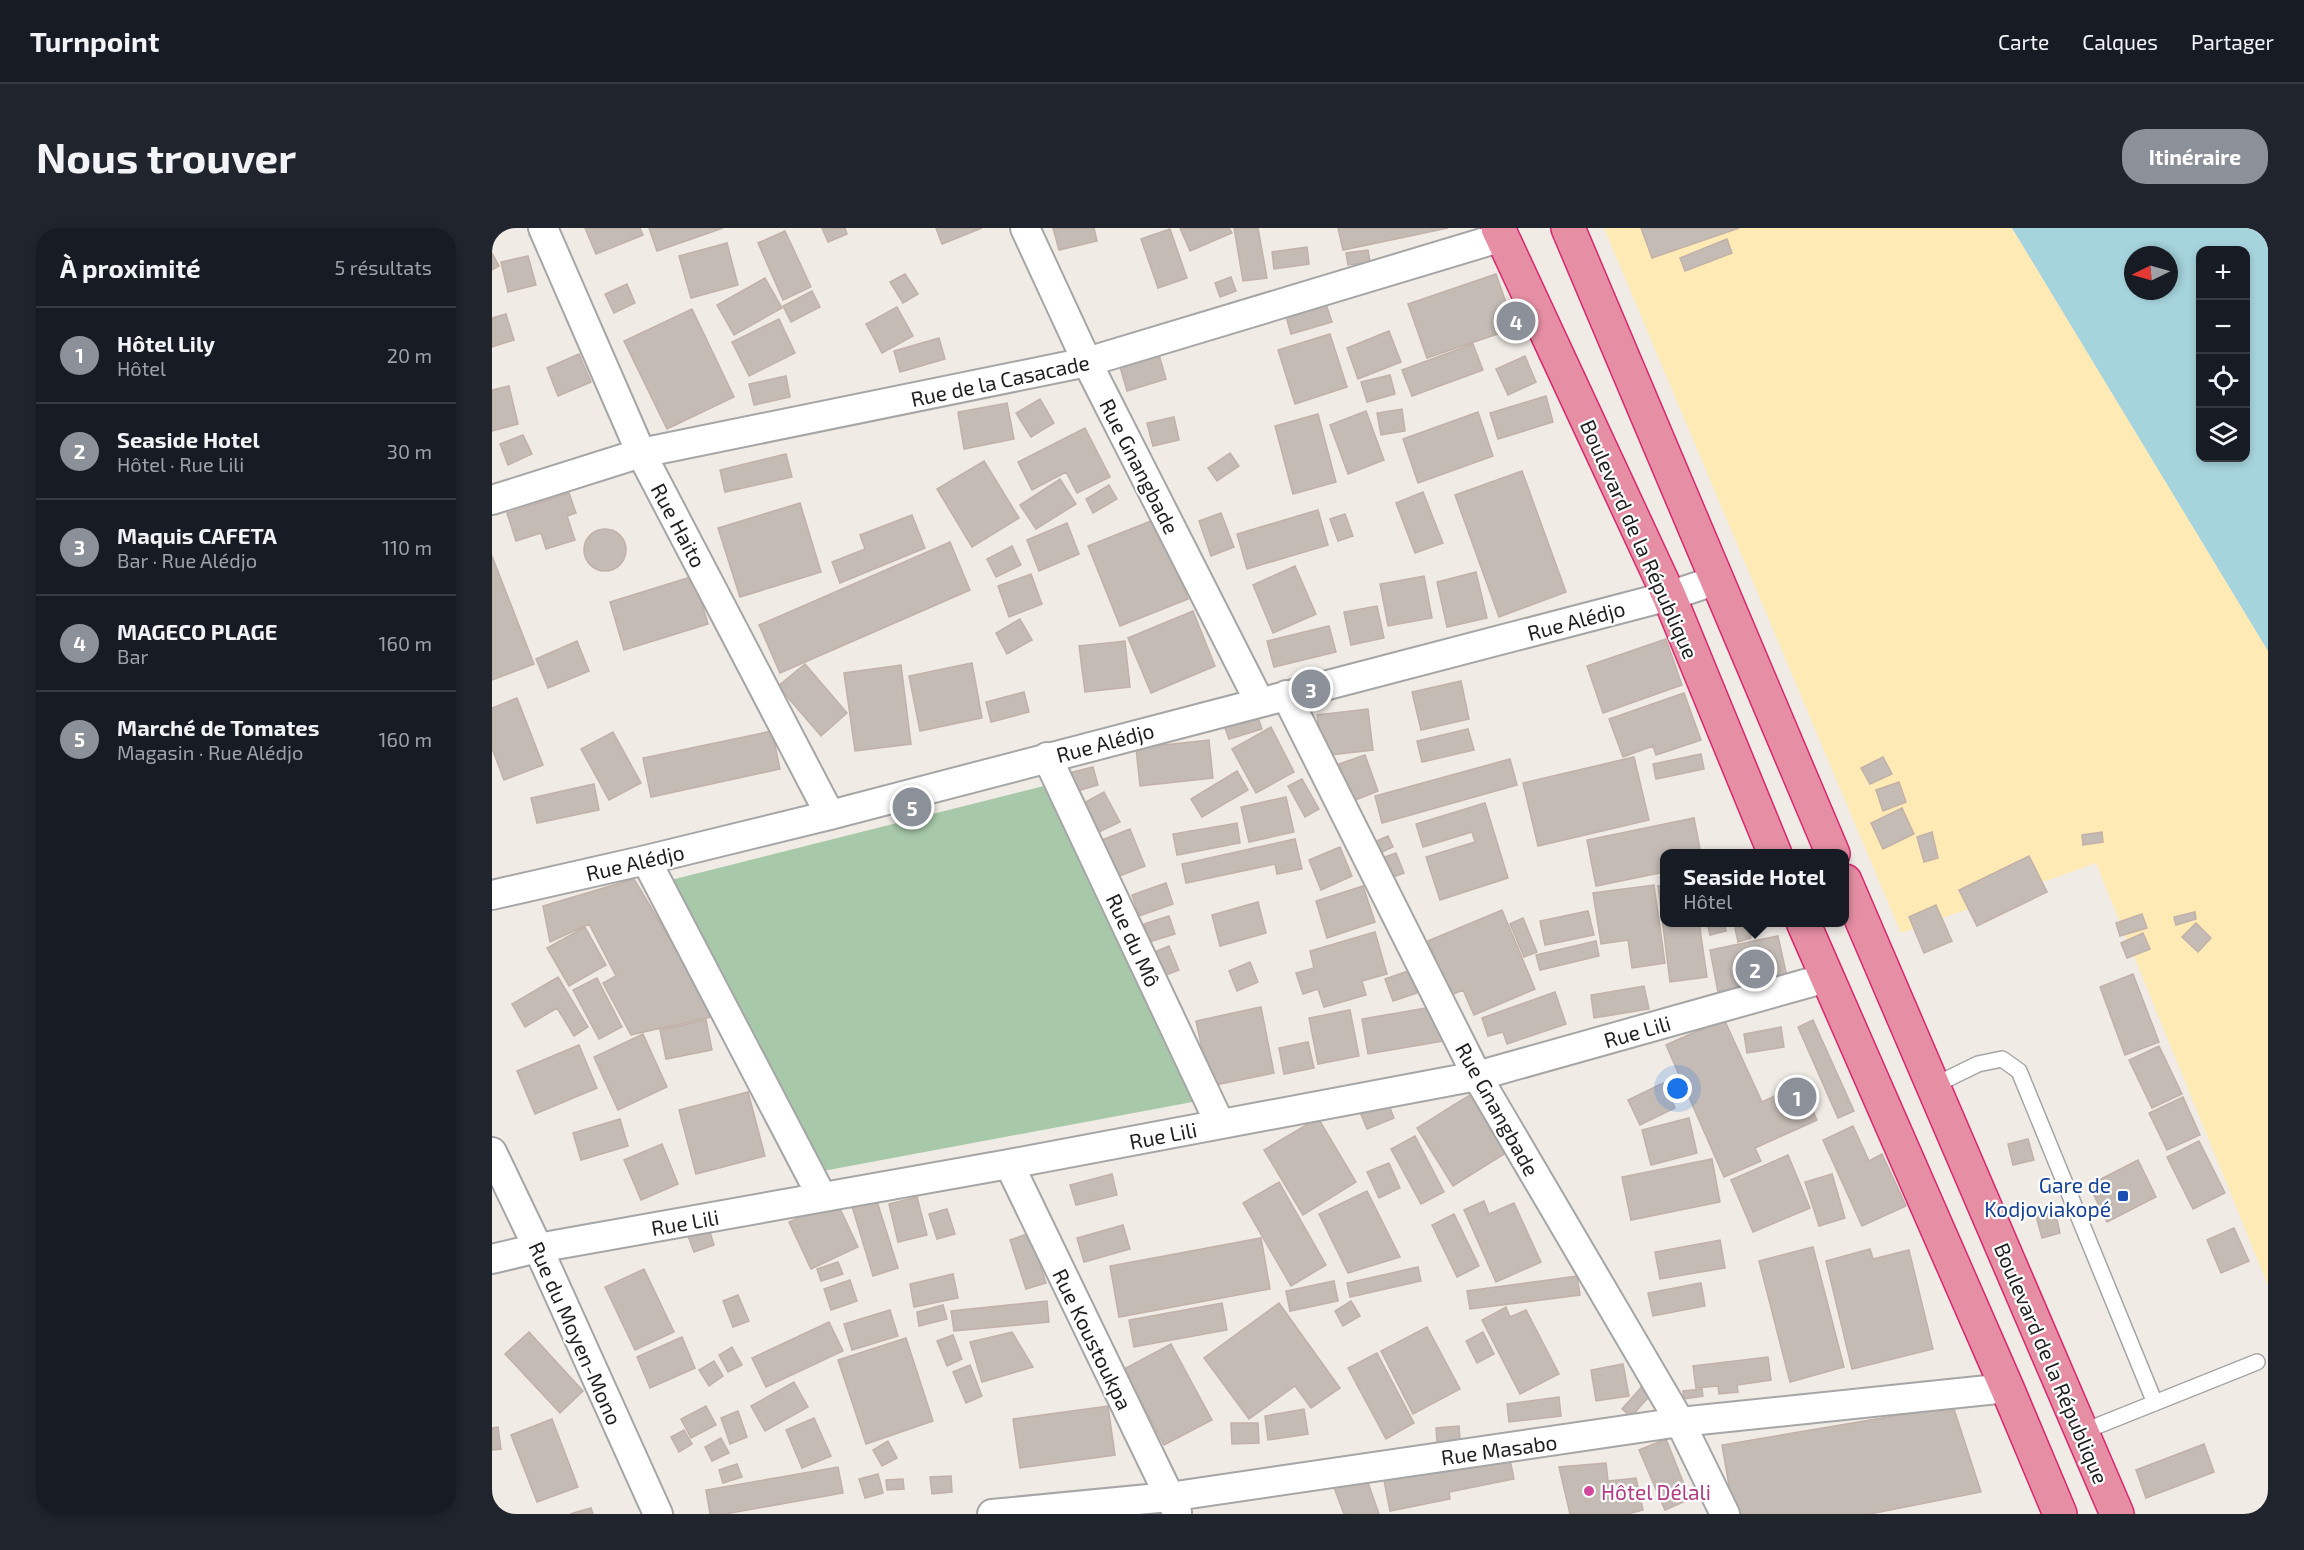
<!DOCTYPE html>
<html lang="fr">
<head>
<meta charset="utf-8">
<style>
	body { margin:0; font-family:"Exo 2",sans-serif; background:#20242c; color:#f1f3f6 }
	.controls { position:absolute; right:18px; top:18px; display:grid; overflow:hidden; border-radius:12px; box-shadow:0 3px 9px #0003 }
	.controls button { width:54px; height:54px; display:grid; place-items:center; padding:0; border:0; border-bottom:2px solid #363941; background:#171b24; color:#f1f3f6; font:30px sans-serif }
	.compass { position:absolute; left:1632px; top:18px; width:54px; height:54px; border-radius:50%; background:#171b24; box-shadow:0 3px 9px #0003; rotate:265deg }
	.you { position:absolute; left:1186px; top:861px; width:21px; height:21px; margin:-15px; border:4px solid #fff; border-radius:50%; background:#1a73e8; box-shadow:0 0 0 9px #1a73e833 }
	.badge { display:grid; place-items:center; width:39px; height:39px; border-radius:50%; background:#8c9099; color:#fff; font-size:20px; font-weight:700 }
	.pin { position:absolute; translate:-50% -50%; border:3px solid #fff; box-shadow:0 2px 6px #0006 }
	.popup { position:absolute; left:1168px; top:621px; width:189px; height:78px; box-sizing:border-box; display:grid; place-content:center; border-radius:12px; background:#171b24; filter:drop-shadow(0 2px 4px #0005); font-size:20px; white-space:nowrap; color:#9ea1a6 }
	.popup b { font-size:22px; color:#f1f3f6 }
	.popup::after { content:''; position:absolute; left:50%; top:100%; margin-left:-12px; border:12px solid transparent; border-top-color:#171b24 }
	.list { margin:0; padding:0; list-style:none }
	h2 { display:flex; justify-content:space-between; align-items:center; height:78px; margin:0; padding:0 24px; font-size:26px }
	h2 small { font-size:20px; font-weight:400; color:#9ea1a6 }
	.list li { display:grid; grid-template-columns:39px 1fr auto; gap:18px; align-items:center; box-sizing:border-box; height:96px; padding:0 24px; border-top:2px solid #363941 }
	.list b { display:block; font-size:22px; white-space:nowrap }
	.list p { margin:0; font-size:20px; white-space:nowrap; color:#9ea1a6 }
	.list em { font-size:20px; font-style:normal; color:#9ea1a6 }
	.icon { flex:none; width:33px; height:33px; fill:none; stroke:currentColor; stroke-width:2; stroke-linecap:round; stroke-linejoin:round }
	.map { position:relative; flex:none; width:1776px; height:1286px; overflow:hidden; border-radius:24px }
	header { display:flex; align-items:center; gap:36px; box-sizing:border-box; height:84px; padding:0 30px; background:#171b24; border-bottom:2px solid #363941 }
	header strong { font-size:28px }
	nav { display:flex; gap:33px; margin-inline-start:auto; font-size:21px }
	.intro { display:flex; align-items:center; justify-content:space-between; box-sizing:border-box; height:144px; padding:0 36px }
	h1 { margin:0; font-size:42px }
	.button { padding:15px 27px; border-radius:24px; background:#8c9099; color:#fff; font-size:21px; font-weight:700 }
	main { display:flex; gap:36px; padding:0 36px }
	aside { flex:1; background:#171b24; border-radius:24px; box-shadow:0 3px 9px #0003 }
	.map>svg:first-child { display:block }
	.sand { fill:#feeab5 }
	.cemetery { fill:#a7c8a9 }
	.water { fill:#a6d4dd; fill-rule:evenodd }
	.building { fill:#c4bbb5; stroke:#c1b1a8; stroke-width:1.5 }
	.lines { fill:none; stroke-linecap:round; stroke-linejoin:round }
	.lane-casing { stroke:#a6a6a6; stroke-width:18 }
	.street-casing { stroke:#a6a6a6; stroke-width:32 }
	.highway-casing { stroke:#d92770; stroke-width:36 }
	.lane { stroke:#fff; stroke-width:15 }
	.street { stroke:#fff; stroke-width:28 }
	.highway { stroke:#e68ea4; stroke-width:33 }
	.transit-dot { fill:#1a4fb4; stroke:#fff; stroke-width:2 }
	.hotel-dot { fill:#d1479c; stroke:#fff; stroke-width:2 }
	.labels { text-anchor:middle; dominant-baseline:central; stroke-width:4.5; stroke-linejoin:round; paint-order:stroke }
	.street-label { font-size:21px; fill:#1f1f1f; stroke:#fff }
	.transit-label { font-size:21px; fill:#164399; stroke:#fff; text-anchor:end }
	.hotel-label { font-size:21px; fill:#b23c85; stroke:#fff; text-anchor:start }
</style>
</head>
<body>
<header>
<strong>Turnpoint</strong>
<nav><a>Carte</a><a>Calques</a><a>Partager</a></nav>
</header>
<div class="intro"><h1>Nous trouver</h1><a class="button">Itinéraire</a></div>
<main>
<aside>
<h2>À proximité<small>5 résultats</small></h2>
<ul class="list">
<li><span class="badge">1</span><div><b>Hôtel Lily</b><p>Hôtel</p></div><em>20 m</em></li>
<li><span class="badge">2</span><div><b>Seaside Hotel</b><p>Hôtel · Rue Lili</p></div><em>30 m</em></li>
<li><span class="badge">3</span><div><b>Maquis CAFETA</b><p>Bar · Rue Alédjo</p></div><em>110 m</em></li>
<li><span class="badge">4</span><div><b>MAGECO PLAGE</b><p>Bar</p></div><em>160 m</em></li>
<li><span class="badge">5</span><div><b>Marché de Tomates</b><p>Magasin · Rue Alédjo</p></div><em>160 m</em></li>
</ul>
</aside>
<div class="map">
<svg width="1776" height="1286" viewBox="0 0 1776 1286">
	<rect width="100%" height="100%" fill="#f0ebe5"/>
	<!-- sand -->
	<path class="sand" d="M1112,0H1520L1776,423V1057L1604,635L1409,705Z"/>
	<!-- cemetery -->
	<path class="cemetery" d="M560,556L711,872L331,943L175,653Z"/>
	<!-- water -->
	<path class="water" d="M1520,0H1776V423ZM1708,22H1754V230H1708ZM1641,27H1677V63H1641Z"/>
	<!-- building -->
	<path class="building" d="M93,0H148L151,7L104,26Z
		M157,0H231L165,23Z
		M330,0H353L355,6L336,14Z
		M444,0H490L450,16Z
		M561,0H602L605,13L567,22Z
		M688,0H737L740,5L698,23Z
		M742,0H766L775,50L751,53Z
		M846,0H956L851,22Z
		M1149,0H1247L1160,30Z
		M678,1L695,50L666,60L649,11Z
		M293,3L319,59L291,72L266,15Z
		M1235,11L1240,25L1193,43L1188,30Z
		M235,15L246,57L199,70L187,28Z
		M815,19L817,36L782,41L780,24Z
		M876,22L878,34L856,37L854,25Z
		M0,25L7,38L0,42Z
		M36,28L44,57L16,64L9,34Z
		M413,46L426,66L411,75L398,54Z
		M1004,46L1023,100L935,130L916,76Z
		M739,49L744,63L728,69L723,55Z
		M273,50L290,80L242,107L225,77Z
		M135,56L143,75L122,85L113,66Z
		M320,63L328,79L299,94L291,78Z
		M833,73L840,94L799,106L793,85Z
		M405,79L421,108L390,125L374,96Z
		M200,81L242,169L175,201L132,113Z
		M14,86L22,112L0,119V90Z
		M287,91L303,125L257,148L240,114Z
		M897,103L909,134L866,151L855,120Z
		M838,106L855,159L803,176L786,122Z
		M447,110L453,131L408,144L402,123Z
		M981,116L991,142L920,168L910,142Z
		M665,120L674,151L635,163L626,132Z
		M87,126L99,154L66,168L55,140Z
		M1033,128L1044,154L1016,167L1004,141Z
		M898,147L903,166L875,174L869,154Z
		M294,148L298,169L262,177L257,156Z
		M17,158L26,196L0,203V162Z
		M1054,168L1061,194L1006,211L998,185Z
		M548,171L562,195L539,209L524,185Z
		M515,175L522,211L472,221L466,184Z
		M910,181L913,203L889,207L885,185Z
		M874,183L892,232L856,246L838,197Z
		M986,184L1001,228L926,255L911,211Z
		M826,186L844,254L801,266L783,198Z
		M682,189L687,212L661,218L655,195Z
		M593,200L618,249L585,265L574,244L540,262L526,234Z
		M31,207L40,226L16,237L8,216Z
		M738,225L747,238L725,253L716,240Z
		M294,226L300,249L233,264L228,242Z
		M492,233L527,290L480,319L445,261Z
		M1030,243L1074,364L1007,389L963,267Z
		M568,251L584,276L544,301L528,277Z
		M617,257L625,271L601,285L594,271Z
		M931,264L951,315L923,325L904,275Z
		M77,265L84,285L75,288L83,312L54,321L49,305L24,313L15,285Z
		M308,275L329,344L248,369L226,300Z
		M826,282L836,317L755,341L745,306Z
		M729,285L742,319L719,328L707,293Z
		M853,286L861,308L846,313L838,291Z
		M420,287L433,320L348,355L340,334L373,321L368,307Z
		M664,291L696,371L628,398L596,318Z
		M575,295L587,326L547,343L535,312Z
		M92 322a21 21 0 1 1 42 0a21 21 0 1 1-42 0Z
		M458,314L478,362L288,445L267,397Z
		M520,318L529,337L504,349L495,331Z
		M0,328L42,436L0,452Z
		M803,338L824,386L781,405L761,357Z
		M984,344L995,390L955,399L945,354Z
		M539,346L550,376L517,389L506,358Z
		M202,348L216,396L132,422L118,374Z
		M932,348L940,390L896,398L888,356Z
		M885,378L892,410L859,417L852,384Z
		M701,383L723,438L659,465L636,410Z
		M528,391L540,412L515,426L504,405Z
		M837,398L844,424L782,439L775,413Z
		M1174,411L1190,457L1111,485L1095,438Z
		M85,413L97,443L56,460L44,431Z
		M633,413L638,459L593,464L587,418Z
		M480,435L490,490L428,503L417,448Z
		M313,436L355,485L329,508L286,458Z
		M409,437L419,516L363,523L352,445Z
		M969,453L977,491L929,502L920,464Z
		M532,464L537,484L499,494L494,474Z
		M1192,465L1209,512L1164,527L1161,518L1131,529L1117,491Z
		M25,470L51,537L12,552L0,520V480Z
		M876,481L881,522L830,528L825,487Z
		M765,487L770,501L737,511L732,497Z
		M779,499L802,544L764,565L740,521Z
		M976,501L982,522L930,534L925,513Z
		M280,503L288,541L159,569L151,530Z
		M121,504L149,555L117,572L89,521Z
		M717,512L721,550L648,558L644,520Z
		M1209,526L1212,541L1164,551L1161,536Z
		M873,527L886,563L861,573L847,536Z
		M1142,529L1157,592L1046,618L1031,555Z
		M1391,529L1400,546L1378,556L1369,540Z
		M1018,531L1025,557L890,595L883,568Z
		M601,539L606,557L582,564L577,545Z
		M745,543L756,562L710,589L699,571Z
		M810,551L827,581L813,589L796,558Z
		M1407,554L1414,574L1391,583L1384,562Z
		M102,556L107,582L45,595L39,570Z
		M612,564L628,594L605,605L590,576Z
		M794,569L802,604L757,614L749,579Z
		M993,575L1016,650L948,672L934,629L983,614L980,604L931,619L924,596Z
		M1410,580L1422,606L1391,621L1379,595Z
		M1202,590L1209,626H1173V644L1104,658L1095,612Z
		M745,595L748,615L685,627L681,606Z
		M638,601L653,638L620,651L605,614Z
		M1440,604L1446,630L1432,634L1425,609Z
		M1610,604L1611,614L1591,617L1590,607Z
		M896,608L901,619L888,625L882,614Z
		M803,611L810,641L785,646L783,636L694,655L690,636Z
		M848,619L860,648L829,662L817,632Z
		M904,625L912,645L898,650L890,630Z
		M1537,628L1555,664L1485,698L1467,662Z
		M142,651L224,788L139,807L111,755L124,748L97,696L58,714L51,678Z
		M674,655L681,676L647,688L640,667Z
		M1162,657L1173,735L1140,740L1136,712L1109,716L1101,665Z
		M1173,657V694H1207L1215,749L1178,754L1166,658Z
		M871,658L883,694L835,710L824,673Z
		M766,674L774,705L728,718L720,687Z
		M1444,677L1460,713L1432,725L1417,689Z
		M1010,682L1043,761L982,787L971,762L959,767L936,713Z
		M1096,683L1102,707L1053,717L1048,693Z
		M1703,684L1704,691L1684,697L1682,689Z
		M1650,686L1655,700L1628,708L1624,695Z
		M677,688L683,706L657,714L652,696Z
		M1031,690L1045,724L1032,729L1018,696Z
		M1215,694H1232L1234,703L1218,707Z
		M1704,695L1719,710L1706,724L1690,709Z
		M1256,697L1259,710L1246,714L1243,700Z
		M93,699L114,737L77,758L55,720Z
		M883,704L895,746L870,753L874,767L832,779L826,761L811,766L804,745L822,740L818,723Z
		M1651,705L1658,721L1635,730L1629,715Z
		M1286,708L1295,749L1226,764L1218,722Z
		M1104,713L1107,728L1048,742L1044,727Z
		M677,718L687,742L668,749L658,726Z
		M758,734L766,754L745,763L737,743Z
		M916,743L925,765L901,773L893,751Z
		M1641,746L1667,814L1633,827L1608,759Z
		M66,749L96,799L82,808L65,780L33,799L20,776Z
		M105,750L130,799L107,811L81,762Z
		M1152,758L1157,781L1102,790L1099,767Z
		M1063,764L1074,796L1015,816L1011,804L996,808L990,790Z
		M945,778L952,813L876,826L870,791Z
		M769,779L782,845L718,858L704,793Z
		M858,782L867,828L826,836L817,790Z
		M1232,791L1270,874L1309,856L1325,892L1263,920L1269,933L1232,949L1174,817Z
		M214,792L220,822L174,831L168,802Z
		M1321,792L1362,883L1346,890L1306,799Z
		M1289,799L1292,819L1255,825L1252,806Z
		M151,806L175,859L126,882L102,829Z
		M816,814L822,840L792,846L787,820Z
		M87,817L105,860L43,886L25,843Z
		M1667,818L1690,866L1660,880L1637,832Z
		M1171,855L1183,880L1148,897L1136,872Z
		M256,864L273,928L204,946L187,882Z
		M981,865L1017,923L961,958L925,900Z
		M1691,869L1708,907L1675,922L1657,885Z
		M895,872L902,890L875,901L868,884Z
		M826,890L864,954L811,987L772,922Z
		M1197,890L1205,925L1159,937L1150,902Z
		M128,891L136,918L89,932L81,905Z
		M1361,898L1377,933L1390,926L1414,978L1370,998L1331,912Z
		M923,908L952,964L929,976L899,921Z
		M1536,911L1542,932L1521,937L1516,916Z
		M1707,913L1733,965L1701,981L1675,929Z
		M170,916L186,956L149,972L132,932Z
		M1296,927L1318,980L1261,1004L1239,952Z
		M1220,931L1228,974L1139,992L1130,949Z
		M1646,932L1664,969L1615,994L1597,957Z
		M897,935L908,960L887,970L875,944Z
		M620,946L625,967L584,977L578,957Z
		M1340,946L1353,990L1327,998L1313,954Z
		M787,954L834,1037L799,1058L751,975Z
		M875,963L908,1029L856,1045L827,986Z
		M383,967L406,1040L381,1048L359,975Z
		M425,969L435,1007L406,1014L397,976Z
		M344,972L366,1019L319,1041L297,994Z
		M992,973L997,986L1022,975L1049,1034L1004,1054L972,982Z
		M455,981L463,1006L445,1011L437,986Z
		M1563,982L1568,1005L1550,1010L1544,988Z
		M962,986L987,1038L965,1049L940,997Z
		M631,997L638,1021L592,1034L585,1010Z
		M1742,1000L1757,1033L1729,1045L1715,1012Z
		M217,1001L222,1017L202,1024L196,1008Z
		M538,1005L554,1055L534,1061L518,1012Z
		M769,1010L778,1061L627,1089L618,1038Z
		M1228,1012L1233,1040L1168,1051L1163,1024Z
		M1321,1019L1352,1139L1298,1154L1267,1033Z
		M1378,1021L1381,1031L1417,1022L1441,1121L1360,1141L1334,1033Z
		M346,1034L351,1046L329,1053L325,1041Z
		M926,1039L929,1053L858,1069L855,1055Z
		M152,1041L182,1104L143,1122L113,1059Z
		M461,1046L466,1070L422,1079L418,1056Z
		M1085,1048L1088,1067L978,1081L975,1063Z
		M358,1052L365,1073L339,1082L332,1061Z
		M842,1053L846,1073L798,1083L794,1063Z
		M1209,1055L1213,1078L1161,1088L1156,1065Z
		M246,1067L257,1093L241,1099L231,1073Z
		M555,1073L557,1094L462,1103L459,1083Z
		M859,1073L868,1088L851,1098L843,1083Z
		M730,1075L735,1102L642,1119L637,1092Z
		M787,1075L848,1160L819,1180L803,1158L757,1191L712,1130Z
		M451,1077L455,1091L427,1098L425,1084Z
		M1014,1079L1018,1089L1034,1082L1067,1146L1028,1166L990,1092Z
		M398,1082L406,1108L360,1122L352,1096Z
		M337,1094L351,1123L274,1159L260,1130Z
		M935,1099L968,1161L921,1186L889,1123Z
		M37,1104L91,1163L68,1185L13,1126Z
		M520,1104L541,1139L490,1154L478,1114Z
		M991,1104L1002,1126L985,1135L974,1113Z
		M461,1107L470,1131L455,1138L445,1113Z
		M190,1109L203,1140L158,1160L145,1129Z
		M414,1110L441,1193L374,1216L346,1132Z
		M679,1116L720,1192L672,1217L632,1141Z
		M240,1119L250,1137L236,1144L227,1127Z
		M885,1125L922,1195L894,1211L856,1140Z
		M1276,1129L1279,1152L1245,1157L1246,1164L1227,1166L1226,1158L1204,1160L1201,1138Z
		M222,1133L231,1148L217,1158L207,1142Z
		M1131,1136L1137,1168L1104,1173L1099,1142Z
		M478,1137L490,1168L474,1175L461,1144Z
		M302,1154L316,1179L273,1203L259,1178Z
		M1153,1155L1162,1163L1139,1189L1130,1181Z
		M1210,1161L1211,1168L1192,1171L1191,1163Z
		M1067,1169L1069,1188L1017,1194L1015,1176Z
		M214,1178L224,1197L199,1210L189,1191Z
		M616,1178L623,1227L528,1240L521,1191Z
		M1461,1178L1489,1264L1378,1286H1242L1230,1217Z
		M812,1181L816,1206L776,1212L773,1188Z
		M246,1183L255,1209L238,1216L229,1190Z
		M322,1190L339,1228L310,1240L294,1202Z
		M60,1191L86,1259L45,1274L19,1207Z
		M739,1195H766L767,1215L740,1216Z
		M967,1198L968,1212L945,1215L944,1200Z
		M6,1199L9,1221L0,1222V1200Z
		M192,1202L200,1216L187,1224L179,1209Z
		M229,1210L237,1225L220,1233L213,1219Z
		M1174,1211L1198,1271L1173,1282L1147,1222Z
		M396,1213L405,1230L390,1238L381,1222Z
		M1712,1216L1722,1244L1654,1270L1644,1242Z
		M1016,1222L1022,1251L957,1264L958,1271L898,1283L891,1247Z
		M1114,1235L1116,1253L1144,1250L1151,1282L1136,1286H1078L1067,1239Z
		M245,1236L250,1249L231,1255L227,1242Z
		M346,1239L351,1265L233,1286H218L214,1262Z
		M386,1246L391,1265L373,1270L367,1251Z
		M873,1246L887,1286H852L841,1257Z
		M459,1248L460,1264L440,1266L438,1249Z
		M411,1251L412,1261L395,1262L394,1252Z
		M99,1280L101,1286H78Z"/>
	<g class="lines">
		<defs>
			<path id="lane" d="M1441,858L1486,836L1510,831L1527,843L1663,1175
				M1590,1204L1765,1134"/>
			<path id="street" d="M51,0L149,225L338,587
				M533,0L595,134L767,473
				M0,272L149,225L595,134L1010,9
				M794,467L985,848L1188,1194L1233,1286
				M555,529L728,896
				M154,632L330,969
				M0,667L154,632L338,587L1177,368L1225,352
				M0,924L46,1020L166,1286
				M517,936L685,1284
				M0,1031L46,1020L517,936L985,848L1334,750
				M500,1286L677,1269L1188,1194L1515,1160"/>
			<path id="highway" d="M1006,0L1177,368L1283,626
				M1076,0L1341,626
				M1353,653L1625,1286
				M1311,694L1515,1160L1568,1286"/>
		</defs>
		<!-- lane casing -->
		<use href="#lane" class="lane-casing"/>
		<!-- street casing -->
		<use href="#street" class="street-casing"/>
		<!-- highway casing -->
		<use href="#highway" class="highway-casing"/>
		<!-- lane -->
		<use href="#lane" class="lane"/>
		<!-- street -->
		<use href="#street" class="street"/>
		<!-- highway -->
		<use href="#highway" class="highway"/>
	</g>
	<!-- markers -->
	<rect class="transit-dot" x="1625" y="962" width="12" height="12" rx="3"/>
	<circle class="hotel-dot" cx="1097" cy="1263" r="6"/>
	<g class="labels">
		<!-- street labels -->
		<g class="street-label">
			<text transform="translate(508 152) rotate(-12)">Rue de la Casacade</text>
			<text transform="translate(648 238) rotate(63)">Rue Gnangbade</text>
			<text transform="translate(187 297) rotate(62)">Rue Haito</text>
			<text transform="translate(1148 311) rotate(66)">Boulevard de la République</text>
			<text transform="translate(1084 392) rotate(-15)">Rue Alédjo</text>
			<text transform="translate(613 514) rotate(-15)">Rue Alédjo</text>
			<text transform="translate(143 634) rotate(-13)">Rue Alédjo</text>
			<text transform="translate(642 712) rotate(65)">Rue du Mô</text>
			<text transform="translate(1145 803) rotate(-16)">Rue Lili</text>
			<text transform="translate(1006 881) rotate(61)">Rue Gnangbade</text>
			<text transform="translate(671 907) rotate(-11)">Rue Lili</text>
			<text transform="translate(193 994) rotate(-10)">Rue Lili</text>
			<text transform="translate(84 1105) rotate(66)">Rue du Moyen-Mono</text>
			<text transform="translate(601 1111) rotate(64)">Rue Koustoukpa</text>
			<text transform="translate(1560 1135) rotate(67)">Boulevard de la République</text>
			<text transform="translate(1007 1221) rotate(-8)">Rue Masabo</text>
		</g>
		<!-- transit labels -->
		<g class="transit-label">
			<text x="1619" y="956">Gare de<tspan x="1619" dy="24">Kodjoviakopé</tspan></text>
		</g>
		<!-- hotel labels -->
		<g class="hotel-label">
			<text x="1109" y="1263">Hôtel Délali</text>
		</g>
	</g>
</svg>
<div class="controls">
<button>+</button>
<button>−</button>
<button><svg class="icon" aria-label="locate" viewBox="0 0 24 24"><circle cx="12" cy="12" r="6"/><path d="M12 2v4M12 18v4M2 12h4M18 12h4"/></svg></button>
<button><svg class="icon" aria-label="layers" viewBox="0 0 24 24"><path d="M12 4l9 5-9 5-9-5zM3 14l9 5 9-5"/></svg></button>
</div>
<svg class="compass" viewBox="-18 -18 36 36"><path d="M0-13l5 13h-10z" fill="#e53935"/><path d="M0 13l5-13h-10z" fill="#9ea1a6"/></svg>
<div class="you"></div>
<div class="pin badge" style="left:1305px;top:869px">1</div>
<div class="pin badge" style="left:1263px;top:741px">2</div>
<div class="popup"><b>Seaside Hotel</b>Hôtel</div>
<div class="pin badge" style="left:819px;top:461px">3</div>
<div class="pin badge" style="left:1024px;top:93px">4</div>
<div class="pin badge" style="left:420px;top:579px">5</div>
</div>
</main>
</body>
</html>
